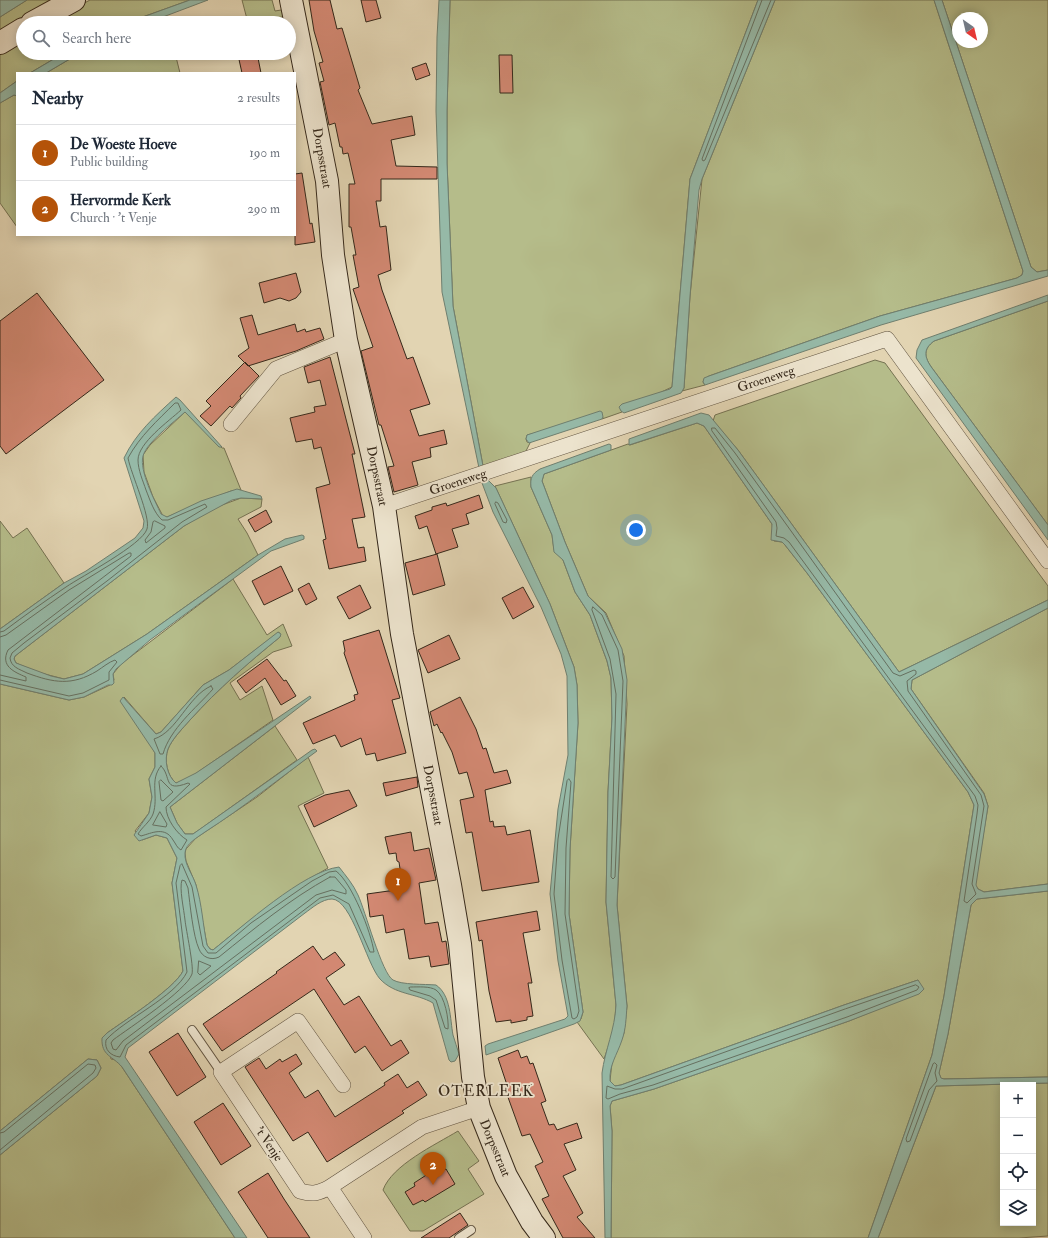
<!DOCTYPE html>
<html lang="en">
<head>
<meta charset="utf-8">
<style>
	body { margin:0; font-family:"IM FELL Double Pica",serif; background:#f6f6f7; color:#1f2937 }
	.controls { position:absolute; right:12px; bottom:12px; display:grid; overflow:hidden; border-radius:0px; box-shadow:0 2px 10px #0003 }
	.controls button { width:36px; height:36px; display:grid; place-items:center; padding:0; border:0; border-bottom:1px solid #e0e1e3; background:#fff; color:#1f2937; font:20px sans-serif }
	.compass { position:absolute; left:952px; top:12px; width:36px; height:36px; border-radius:50%; background:#fff; box-shadow:0 2px 10px #0003; rotate:146deg }
	.you { position:absolute; left:636px; top:530px; width:14px; height:14px; margin:-10px; border:3px solid #fff; border-radius:50%; background:#1a73e8; box-shadow:0 0 0 6px #1a73e833 }
	.badge { display:grid; place-items:center; width:26px; height:26px; border-radius:50%; background:#b45309; color:#fff; font-size:13px; font-weight:700 }
	.pin { position:absolute; translate:-50% -33px; filter:drop-shadow(0 1px 2px #0008) }
	.pin::after { content:''; position:absolute; top:21px; width:14px; height:12px; background:inherit; clip-path:polygon(0 0,100% 0,50% 100%) }
	.list { margin:0; padding:0; list-style:none }
	h2 { display:flex; justify-content:space-between; align-items:center; height:52px; margin:0; padding:0 16px; font-size:17px }
	h2 small { font-size:13px; font-weight:400; color:#747a83 }
	.list li { display:grid; grid-template-columns:26px 1fr auto; gap:12px; align-items:center; box-sizing:border-box; height:56px; padding:0 16px; border-top:1px solid #e0e1e3 }
	.list b { display:block; font-size:15px; white-space:nowrap }
	.list p { margin:0; font-size:13px; white-space:nowrap; color:#747a83 }
	.list em { font-size:13px; font-style:normal; color:#747a83 }
	.icon { flex:none; width:22px; height:22px; fill:none; stroke:currentColor; stroke-width:2; stroke-linecap:round; stroke-linejoin:round }
	.map { position:relative; flex:none; width:1048px; height:1238px; overflow:hidden }
	.search { position:absolute; background:#fff; box-shadow:0 2px 10px #0003; left:16px; top:16px; width:280px; height:44px; display:flex; align-items:center; gap:10px; box-sizing:border-box; padding:0 14px; border-radius:22px; color:#747a83; font-size:15px }
	.panel { position:absolute; background:#fff; box-shadow:0 2px 10px #0003; left:16px; top:72px; width:280px; height:164px; border-radius:0px }
	.map>svg:first-child { display:block }
	.green { fill:#b5bc8a; stroke:#757252; fill-rule:evenodd }
	.water { fill:#96b9a7; stroke:#6f7f6f }
	.lines { fill:none; stroke-linecap:round; stroke-linejoin:round }
	.shore { stroke:#667060; stroke-width:1 }
	.building { fill:#d28872; stroke:#35281a }
	.lane-casing { stroke:#605340; stroke-width:10 }
	.street-casing { stroke:#605340; stroke-width:16 }
	.secondary-casing { stroke:#35281a; stroke-width:24 }
	.lane { stroke:#ece3cd; stroke-width:8 }
	.street { stroke:#ece3cd; stroke-width:15 }
	.secondary { stroke:#ece3cd; stroke-width:22 }
	.labels { text-anchor:middle; dominant-baseline:central; stroke-width:3.5; stroke-linejoin:round; paint-order:stroke }
	.street-label { font-size:13px; fill:#35281a; stroke:#ece3cd }
	.quarter-label { font-size:15px; letter-spacing:1px; fill:#35281a; stroke:#ece3cd }
</style>
</head>
<body>
<div class="map">
<svg width="1048" height="1238" viewBox="0 0 1048 1238">
	<rect width="100%" height="100%" fill="#e2d4b2"/>
	<filter id="stains"><feTurbulence type="fractalNoise" baseFrequency=".005" numOctaves="4"/><feColorMatrix values="0 0 0 0 .2 0 0 0 0 .09 0 0 0 0 .02 0 0 0 .5 -.17"/></filter>
	<radialGradient id="worn" r=".72"><stop offset=".6" stop-color="#630" stop-opacity="0"/><stop offset="1" stop-color="#630" stop-opacity=".3"/></radialGradient>
	<!-- green -->
	<path class="green" d="M27,0H54L0,33V17Z
		M90,0H190L126,23H47Z
		M242,0H272L275,11L287,9L288,16L248,23Z
		M450,0H758L690,179L672,387L621,411L622,412L602,419L603,417L527,435L526,439L527,442L530,443L525,453L483,466L453,306L447,163V111Z
		M775,0H934L1023,271L1022,275L1017,278L880,316L709,376L704,379L703,382L705,385L682,391L684,388L690,296L702,179Z
		M942,0H1048V270L1037,272L1031,267ZM958,18H982V42H958Z
		M23,37V53H64L30,73H17V81L0,93V52Z
		M80,53H175L180,73H46Z
		M14,95L17,96V227L0,203V103Z
		M1048,301V525L932,368C924,357 923,349 934,341Z
		M875,360L885,363L1048,586V600L899,672L738,450L713,421L715,415Z
		M185,412L222,448H224L241,490L231,491L167,517L163,516L153,497L144,472L143,455L150,445Z
		M697,423L704,426L772,524L774,541L782,542L785,545L807,573L968,792L974,805L944,996L932,1055L868,1238H611L612,1131L610,1106L612,1101L654,1089L849,1021L922,991L918,980L844,1005L621,1085L615,1086L610,1081L612,1062L624,1033L627,1006L617,905L627,704L624,656L606,613L588,596L565,542L542,481L544,474L628,444L630,445Z
		M531,477V487L552,535L554,550L563,560L575,592L590,615L607,661L611,678L612,718L608,792L606,902L616,1005L614,1030L604,1059L577,1022L581,1019L583,1012L569,914L570,849L578,723L577,685L574,667L550,604L495,486Z
		M241,498L262,499L261,507L238,519L247,533L258,555L147,634L83,674L64,679L37,672L16,663L14,659L15,656L184,526L214,508Z
		M0,521L13,538L27,528L64,583L0,629Z
		M233,579L267,635L283,624L292,646L273,652L230,683L240,700L262,686L273,720L188,779L176,783C167,776 164,760 168,749C172,739 183,728 190,720C218,689 248,663 280,637L279,632L229,670L203,685L161,732L156,734L124,697L155,753V767L149,779L152,797L149,813L135,831L142,840L156,835L167,838L177,858L172,883L183,971C175,988 124,1021 107,1033L111,1059L116,1060L122,1067L235,1238H0V1155L97,1076L101,1068L97,1060L88,1059L0,1131V684L69,700L84,697L110,685L114,680L113,674L121,664Z
		M1048,608V884L984,892L978,889L975,885L988,806L984,793L911,689L912,680Z
		M275,726L297,760L199,830L193,834H185L177,823L170,807Z
		M308,757L324,793L298,806L328,868C286,891 250,920 213,950L210,949L207,945L196,885L186,861L185,853L186,849L196,838L257,797Z
		M1048,891V1077L941,1079L939,1073L948,1034L971,905L977,899Z
		M1048,1083V1236L1019,1238H878L936,1086ZM1003,1085H1033V1223H1003Z
		M458,1131L479,1161L468,1169L484,1194L423,1231H410L383,1190C392,1165 435,1145 458,1131Z"/>
	<!-- water -->
	<path class="water" d="M0,0H27L0,17Z
		M190,0H208L147,23H126Z
		M439,0H450L447,111V163L453,306L483,466L479,468L442,292L436,111L437,37Z
		M758,0H775L702,179L699,190L690,296L684,388L681,393L624,413L621,411L619,407L622,404L670,389L672,387L690,179Z
		M934,0H942L1031,267L1037,272L1048,270V276L881,325L705,385L703,382L704,378L709,376L880,316L1017,278L1022,275L1023,271Z
		M64,53H80L46,73H30Z
		M17,81V96L14,95L0,103V93Z
		M1048,295V301L934,341C923,349 924,357 932,368L1048,525V540L916,358L917,350L922,340Z
		M176,397L180,400L222,447H219L185,412C174,422 146,443 143,456C139,471 155,501 161,514L167,517L201,501L237,489L261,496L262,499L241,498L232,500L184,526L15,656L14,659L16,663L51,676L64,679L83,674L147,634L258,555L285,539L302,535L304,536V539L271,551L150,640L116,669L113,674L114,683L112,685H108L84,697L69,700L0,684V629L64,583L86,571L135,538L143,528L144,521L124,458C136,433 155,416 176,397Z
		M600,411L602,412L603,417L602,419L529,443L526,439L527,435Z
		M701,413L709,415L738,450L899,672L1048,600V608L912,680L911,689L984,794L988,806L976,885L978,889L984,892L1048,884V891L977,899L971,905L948,1034L939,1073L941,1078L944,1079L1048,1077V1083L936,1086L878,1238H868L932,1055L944,996L974,805L968,792L807,573L785,545L782,542L771,540L772,524L704,426L697,423L629,445V439Z
		M609,444L611,445V450L544,474L542,481L565,542L588,596L605,613L622,649L627,680L617,905L627,1006C626,1018 626,1029 622,1040C617,1055 609,1065 610,1081L615,1086L621,1085L844,1005L918,980L924,989L919,994L849,1021L654,1089L612,1101L610,1106L612,1131L611,1238H605L602,1073C605,1050 615,1029 616,1005L606,902L608,792L612,718L611,678L607,661L590,615L575,592L563,560L554,552L552,535L531,487C530,478 532,474 540,469Z
		M488,480L496,488L550,604L574,667L577,685L578,723L570,849L569,914L583,1012L580,1021L574,1024L486,1055L485,1046L488,1044L565,1019L568,1016L558,961L550,894L558,809L568,755L567,676L561,654L541,607L493,512L482,483Z
		M278,632L281,634L280,637C248,663 218,689 190,720C183,728 172,739 168,749C164,760 167,776 176,783L196,773L310,696L311,698L170,807L177,823L185,834H193L312,750L315,749L317,751C280,778 244,807 205,832C198,837 185,844 185,853C184,864 193,875 196,885C202,904 203,926 207,945L210,949L213,950C242,927 304,871 339,867C346,876 353,884 358,895C365,910 382,974 393,980C402,985 424,984 436,985C451,995 450,1019 453,1035C455,1041 457,1048 459,1054L455,1061L451,1062L449,1060L433,1003C416,993 395,995 380,979C366,963 352,900 332,899C322,899 312,908 305,913L128,1048L125,1057L247,1238H235L122,1067C113,1056 101,1056 102,1038L107,1033C124,1021 175,988 183,971L172,883L177,858L167,838L156,835L139,841L134,835L149,813L152,797L149,779L155,767V753L120,701L123,697L156,734L161,732L203,685L229,670Z
		M88,1059L97,1060L101,1068L97,1076L0,1155V1131Z"/>
	<g class="lines">
		<!-- shore -->
		<path class="shore" d="M762,0L702,159L703,161L705,160L771,0
			M712,428H715L735,453L893,673L900,676L914,670L916,671V674L907,681L908,691L981,795L984,806L972,884L976,894L967,903L964,901L977,814L978,805L975,796L789,542L784,538L776,536L777,528L776,522L712,431Z
			M496,502L498,503L507,520L506,523L503,522L495,504Z
			M155,521L165,526V528L146,543L145,540L151,532L153,522Z
			M593,607L602,615L618,650L623,681L615,877L613,879L611,877L616,694L610,659L592,610Z
			M0,632L4,631C24,616 45,601 66,587C82,576 142,545 147,529C151,517 131,474 128,458C140,436 157,421 175,403H178L181,410C169,421 138,443 138,460C138,470 143,481 146,490C150,500 154,513 162,520H168L205,504L207,507L182,522L107,581L24,643L12,653L10,658C11,667 19,669 27,673C54,683 72,686 97,671C103,667 109,662 115,660L117,662L109,672V680L83,693L69,696L0,680
			M0,637L6,635L69,590L129,553H131V556L8,650C0,666 14,672 26,677V681L0,675
			M211,686L213,689C196,708 170,729 163,754H160L154,739C177,732 188,696 211,686Z
			M161,766C172,776 162,793 188,783L190,784L166,807C166,819 177,834 187,840L181,850C177,848 176,844 173,840C165,826 152,833 141,836L138,834C142,827 150,822 153,814C159,797 149,780 161,766Z
			M569,779L571,782L566,848L565,914L579,1011L577,1017L574,1019L572,1018L562,960L554,894L558,839L567,781Z
			M161,780L173,792L163,801L161,800L159,782Z
			M160,812L167,824L166,827L153,825Z
			M182,864L192,887L203,946L208,953H216L251,923L312,881L329,872L336,871C352,883 371,932 374,952H370L349,904L333,895L320,898L126,1045L120,1057C111,1056 104,1050 106,1040C125,1019 175,997 187,972L176,883L180,866Z
			M330,877H335L346,890V894L332,890L316,895L123,1041L116,1050L113,1049L111,1043L113,1040C129,1028 186,991 192,974C194,966 186,930 185,920C184,910 179,888 182,880L185,881L188,888C190,904 193,936 199,949C202,957 211,961 219,957C255,928 290,899 330,877Z
			M199,961L211,966L200,975L198,973Z
			M916,985L919,987L917,990L847,1017L653,1085L620,1094L608,1099L606,1098L607,1086L615,1089H622L845,1009Z
			M411,987C418,987 430,986 436,990C445,996 449,1020 448,1029L445,1028L436,1000L430,996L410,990L409,988Z
			M935,1063L937,1065L935,1073L937,1081L929,1090L910,1141L907,1142L906,1139L933,1064Z
			M0,1133L4,1132L88,1064L95,1065L96,1068L93,1073L0,1150"/>
	</g>
	<!-- building -->
	<path class="building" d="M309,0H330L337,29L342,28L360,88L358,90L372,124L412,116L415,135L391,140L396,166L437,167V179H381V201H376L380,227L386,226L391,270L378,275L382,290L407,359L413,357L430,404L410,410L419,436L444,430L447,444L430,448L431,457L412,462L418,485L394,492L388,467L394,466L381,425H379L361,351L373,347L353,289L359,287L353,255H356L351,227H349V184H355L348,153L343,154L342,147H340L335,123L329,125L320,82L324,81L319,63L323,62L314,31Z
		M361,0H376L381,18L366,22Z
		M240,53H257L261,73H242L238,55H241Z
		M499,55H512L513,93H500Z
		M426,63L430,75L416,80L412,68Z
		M302,173L310,224L312,223L315,242L295,245V174Z
		M296,273L301,292L296,298L289,301L280,298L264,303L259,283Z
		M37,293L104,380L6,454L0,446V321Z
		M252,315L258,335L295,324L297,332L305,329L306,332L320,328L324,339L296,351L248,366L238,356L249,348L240,318Z
		M330,357L355,454H352L365,517L352,519L358,548L364,547L366,561L329,569L323,540L326,539L316,488L330,484L321,447L314,449L312,439L296,442L290,418L315,412L314,407L326,405L320,380L308,383L304,367Z
		M245,362L259,376L240,396L241,398L232,408L230,406L211,426L200,416L211,406L206,401Z
		M479,495L483,508L466,514L469,524L452,529L458,547L436,554L427,526L419,529L415,516L432,510V507L446,503L447,506Z
		M266,510L272,522L255,532L248,520Z
		M437,554L445,585L413,595L405,563Z
		M281,566L293,591L264,605L252,581Z
		M309,583L317,599L306,605L298,589Z
		M360,585L371,608L349,619L337,597Z
		M523,587L534,607L513,619L502,598Z
		M379,630L400,698L392,700L406,753L377,761L375,753L366,755L361,738L341,747L335,735L313,744L303,723L355,700L354,695L358,694L344,653L345,651L343,641Z
		M449,635L460,659L428,673L418,650Z
		M267,659L284,681L286,680L296,696L281,705L265,678L246,693L237,681Z
		M460,697L476,729L483,749L486,748L494,773L507,770L511,783L485,790L490,822L493,821L494,827L505,826L507,835L530,830L539,882L482,891L472,832L466,833L460,800L474,797L467,772L459,774L452,752L442,732L441,733L437,724L434,726L430,712Z
		M417,777L418,787L386,796L383,783Z
		M349,790L357,806L314,827L304,805L325,795Z
		M411,832L414,851L429,848L436,880L419,883L425,924L438,922L442,942L446,941L449,964L431,967L429,956L409,959L404,929L386,933L383,915L370,917L367,894L403,889L399,862L397,861L396,853L389,854L385,837Z
		M537,911L540,930L523,933L532,983H528L533,1016L527,1017V1020L511,1023V1020L496,1022L489,991L482,940L479,941L476,922Z
		M313,946L323,960L335,952L345,965L326,978L344,1005L359,996L391,1046L401,1040L409,1053L382,1071L365,1046L355,1053L314,989L222,1051L203,1024L277,973L276,972Z
		M178,1033L206,1077L177,1096L149,1052Z
		M518,1050L521,1058L527,1056L530,1064L533,1063L546,1101L541,1103L549,1125L554,1124L557,1130L577,1123L582,1138L564,1144L576,1170L563,1176L583,1213L577,1217L595,1238H563L542,1199L549,1196L535,1166L543,1162L530,1134L522,1136L505,1089L508,1088L498,1058Z
		M296,1054L302,1064L289,1073L305,1098L318,1090L335,1117L385,1085L384,1083L398,1074L407,1088L418,1081L427,1095L402,1111L404,1113L327,1162L308,1132L293,1141L245,1067L259,1058L266,1069L280,1059L282,1062Z
		M223,1103L251,1146L221,1165L194,1122Z
		M446,1169L455,1184L425,1202L423,1200L413,1205L405,1192L415,1186L414,1183L431,1172Z
		M268,1173L284,1199L310,1238H268L238,1192Z
		M460,1213L468,1225L449,1238H421Z"/>
	<g class="lines">
		<defs>
			<path id="lane" d="M192,1030L221,1072
				M459,1238L471,1230"/>
			<path id="street" d="M231,424L276,369L346,340
				M384,506L887,339L1048,561
				M343,1085L298,1021L221,1072L300,1191C313,1195 319,1193 330,1187L422,1127L479,1108
				M330,1187L364,1238"/>
			<path id="secondary" d="M291,0L327,181L333,255L346,340L384,506L402,634L450,885L460,944L473,1077L479,1108L506,1176L532,1222L544,1238
				M32,23L74,0
				M0,43L23,29"/>
		</defs>
		<!-- lane casing -->
		<use href="#lane" class="lane-casing"/>
		<!-- street casing -->
		<use href="#street" class="street-casing"/>
		<!-- secondary casing -->
		<use href="#secondary" class="secondary-casing"/>
		<!-- lane -->
		<use href="#lane" class="lane"/>
		<!-- street -->
		<use href="#street" class="street"/>
		<!-- secondary -->
		<use href="#secondary" class="secondary"/>
	</g>
	<g class="labels">
		<!-- street labels -->
		<g class="street-label">
			<text transform="translate(322 158) rotate(80)">Dorpsstraat</text>
			<text transform="translate(766 379) rotate(-18)">Groeneweg</text>
			<text transform="translate(377 476) rotate(78)">Dorpsstraat</text>
			<text transform="translate(458 482) rotate(-18)">Groeneweg</text>
			<text transform="translate(433 795) rotate(79)">Dorpsstraat</text>
			<text transform="translate(269 1144) rotate(56)">'t Venje</text>
			<text transform="translate(495 1148) rotate(67)">Dorpsstraat</text>
		</g>
		<!-- quarter labels -->
		<g class="quarter-label">
			<text x="486" y="1091">OTERLEEK</text>
		</g>
	</g>
	<rect width="100%" height="100%" filter="url(#stains)"/>
	<rect width="100%" height="100%" fill="url(#worn)"/>
</svg>
<div class="controls">
<button>+</button>
<button>−</button>
<button><svg class="icon" aria-label="locate" viewBox="0 0 24 24"><circle cx="12" cy="12" r="6"/><path d="M12 2v4M12 18v4M2 12h4M18 12h4"/></svg></button>
<button><svg class="icon" aria-label="layers" viewBox="0 0 24 24"><path d="M12 4l9 5-9 5-9-5zM3 14l9 5 9-5"/></svg></button>
</div>
<svg class="compass" viewBox="-18 -18 36 36"><path d="M0-13l5 13h-10z" fill="#e53935"/><path d="M0 13l5-13h-10z" fill="#747a83"/></svg>
<div class="you"></div>
<div class="pin badge" style="left:398px;top:901px">1</div>
<div class="pin badge" style="left:433px;top:1185px">2</div>
<div class="search"><svg class="icon" aria-label="search" viewBox="0 0 24 24"><circle cx="10" cy="10" r="6"/><path d="M15 15l6 6"/></svg>Search here</div>
<section class="panel">
<h2>Nearby<small>2 results</small></h2>
<ul class="list">
<li><span class="badge">1</span><div><b>De Woeste Hoeve</b><p>Public building</p></div><em>190 m</em></li>
<li><span class="badge">2</span><div><b>Hervormde Kerk</b><p>Church · 't Venje</p></div><em>290 m</em></li>
</ul>
</section>
</div>
</body>
</html>
